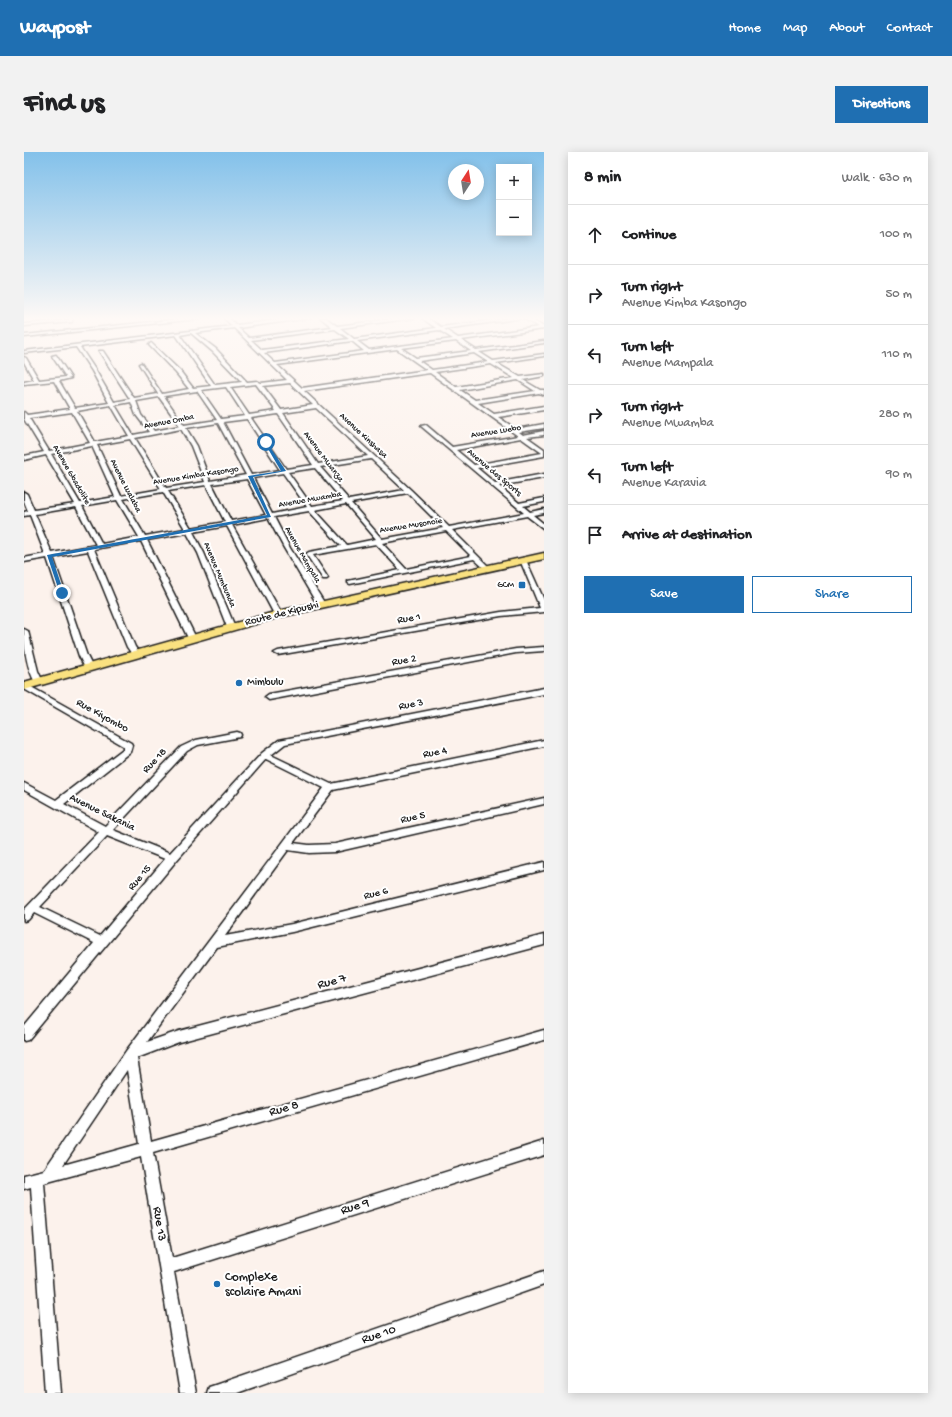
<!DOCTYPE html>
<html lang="en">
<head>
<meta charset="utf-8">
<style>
	body { margin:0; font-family:"Gochi Hand",sans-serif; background:#f2f2f2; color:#202124 }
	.controls { position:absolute; right:12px; top:12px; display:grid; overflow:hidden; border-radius:0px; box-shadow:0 2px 10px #0003 }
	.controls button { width:36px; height:36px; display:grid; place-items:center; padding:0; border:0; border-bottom:1px solid #e0e0e0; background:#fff; color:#202124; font:20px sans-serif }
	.compass { position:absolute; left:424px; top:12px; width:36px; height:36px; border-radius:50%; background:#fff; box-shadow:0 2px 10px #0003; rotate:12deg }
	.stop { position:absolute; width:12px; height:12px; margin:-9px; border:3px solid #1f6fb2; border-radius:50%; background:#fff }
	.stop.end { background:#1f6fb2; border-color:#fff; box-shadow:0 1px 4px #0008 }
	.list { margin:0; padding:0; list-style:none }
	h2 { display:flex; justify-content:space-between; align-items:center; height:52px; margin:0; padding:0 16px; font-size:17px }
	h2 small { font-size:13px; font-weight:400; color:#757577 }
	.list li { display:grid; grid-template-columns:26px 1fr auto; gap:12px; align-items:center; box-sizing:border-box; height:60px; padding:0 16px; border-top:1px solid #e0e0e0 }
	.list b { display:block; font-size:15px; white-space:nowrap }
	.list p { margin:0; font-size:13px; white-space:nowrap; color:#757577 }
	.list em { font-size:13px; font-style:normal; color:#757577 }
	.actions { display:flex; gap:8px; padding:12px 16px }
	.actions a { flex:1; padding:9px 0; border:1px solid #1f6fb2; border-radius:0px; text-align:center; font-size:14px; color:#1f6fb2 }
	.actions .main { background:#1f6fb2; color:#fff }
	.icon { flex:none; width:22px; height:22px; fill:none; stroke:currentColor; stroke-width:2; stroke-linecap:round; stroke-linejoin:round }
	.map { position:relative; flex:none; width:520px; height:1241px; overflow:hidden; border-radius:0px }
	header { display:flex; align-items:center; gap:24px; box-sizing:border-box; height:56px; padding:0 20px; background:#1f6fb2; color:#fff }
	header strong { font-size:19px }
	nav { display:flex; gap:22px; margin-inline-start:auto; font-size:14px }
	.intro { display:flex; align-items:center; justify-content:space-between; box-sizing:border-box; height:96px; padding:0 24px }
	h1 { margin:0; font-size:28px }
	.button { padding:10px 18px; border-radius:0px; background:#1f6fb2; color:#fff; font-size:14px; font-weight:700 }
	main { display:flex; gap:24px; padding:0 24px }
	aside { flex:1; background:#fff; border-radius:0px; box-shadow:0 2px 10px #0003 }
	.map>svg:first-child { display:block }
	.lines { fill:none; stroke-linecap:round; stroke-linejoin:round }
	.minor-casing { stroke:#1c1c1c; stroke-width:3 }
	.highway-casing { stroke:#1c1c1c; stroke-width:3 }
	.minor { fill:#fff; fill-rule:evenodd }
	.highway { fill:#fae180; fill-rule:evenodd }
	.route { fill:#1f6fb2 }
	.poi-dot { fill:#1f6fb2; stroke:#fff; stroke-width:1.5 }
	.labels { text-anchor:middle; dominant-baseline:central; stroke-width:4; stroke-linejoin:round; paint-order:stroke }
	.far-street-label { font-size:9px; fill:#1c1c1c; stroke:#fff }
	.far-poi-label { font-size:9px; fill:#1c1c1c; stroke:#fff; text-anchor:end }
	.street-label { font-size:11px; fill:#1c1c1c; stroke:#fff }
	.poi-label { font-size:11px; fill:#1c1c1c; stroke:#fff; text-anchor:start }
	.near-street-label { font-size:13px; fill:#1c1c1c; stroke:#fff }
	.near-poi-label { font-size:13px; fill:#1c1c1c; stroke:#fff; text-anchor:start }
</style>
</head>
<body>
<header>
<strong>Waypost</strong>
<nav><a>Home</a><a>Map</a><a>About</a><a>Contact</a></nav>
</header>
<div class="intro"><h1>Find us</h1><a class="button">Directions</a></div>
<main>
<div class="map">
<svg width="520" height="1241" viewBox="0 0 520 1241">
	<rect width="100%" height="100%" fill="#fcf2ec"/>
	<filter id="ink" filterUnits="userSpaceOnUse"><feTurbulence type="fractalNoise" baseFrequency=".025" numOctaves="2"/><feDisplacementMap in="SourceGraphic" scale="8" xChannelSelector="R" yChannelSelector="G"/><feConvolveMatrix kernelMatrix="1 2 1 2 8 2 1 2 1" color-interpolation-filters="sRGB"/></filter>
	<g filter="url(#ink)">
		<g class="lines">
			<defs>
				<path id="minor" d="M45,166H49L48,170L0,174V172L45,168Z
					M166,166H183L0,185V183Z
					M200,166H205L212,173L271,166H286L214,176L225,186L308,175L297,166H302L313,174L376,166H390L316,176L330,187L412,176L398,166H403L417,175L485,166H499L420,177L434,186L515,175L499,166H505L520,175V177L437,188L452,198L520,189V191L455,200L469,209L520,202V204L472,211L496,225L520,222V224L499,228L516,238H520V243L515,241L454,251L470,262L520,254V258L474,265L492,277L520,272V276L495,280L499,283L520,279V283L503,285L520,297V304L453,316L471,331L520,322V326L475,334L495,351L520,346V350L499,354L506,360L520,357V361L509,363L520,372V377L503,364L428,378L465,415V417H461L450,407L326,432L324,431V429L376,418L352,392L289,403L304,426L303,427H299L282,402L285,400L317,394L285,359L250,365L266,396L301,452L297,454L293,452L260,396L244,366L208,373L258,462L254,464L250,462L203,374L169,380L180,401L211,475L207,477L203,475L174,401L163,381L123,388L172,486L168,488L164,486L117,389L70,397L111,495L117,503L113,505H110L103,495L64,399L29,405L63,504L69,516L65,518H62L55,504L23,406L0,410V406L21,402L6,363L0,364V360L4,359L0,349V340L3,342L10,358L51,352L22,303L0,308V304L20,300L0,267V260L3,263L46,257L30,229L0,232V230L10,228L0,210V205L2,206L15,228L42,225L28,204L32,203L47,226L35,229L51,256L85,251L68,219L52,195L0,201V199L208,174ZM210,176L263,228L237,231L233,229L223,230L192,197L171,181ZM311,177L325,187L238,198L227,188ZM415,178L429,187L345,198L333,189ZM167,181L188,199L218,230L191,233L156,183ZM152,183L187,234L169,236L156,219L127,191L125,193L152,221L165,237L138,242L117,211L115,212L134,242L110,246L79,199H75L106,247L90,250L72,219L56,195ZM328,189L340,199L251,211L240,201ZM432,189L447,199L392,206L377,196ZM373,197L403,218L278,236L253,213ZM450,201L464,210L408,218L395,209ZM467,212L490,226L432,235L411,220ZM406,221L494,284L428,295L402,273L397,274L500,361L425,375L387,338L280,239ZM494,228L511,239L451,248L436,238ZM266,231L289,253L257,258L239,234ZM232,232L252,259L225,263L206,235ZM202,235L221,264L197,267L177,238ZM173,239L193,268L160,273L140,244ZM135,245L156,274L130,279L117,263L112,249ZM107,250L112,263L125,280L109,283L91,253ZM87,253L105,284L71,290L53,259ZM292,256L344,304L294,312L259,261ZM48,260L66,291L25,299L5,266ZM254,262L289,313L262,317L227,266ZM223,267L256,318L227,323L199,270ZM194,271L222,323L186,329L173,294L162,276ZM157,277L167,294L181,330L142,336L111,286ZM497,286L518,301L450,313L432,298ZM106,287L137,337L97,344L73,293ZM68,294L91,345L56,351L27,302ZM347,307L380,338L325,348L296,315ZM291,316L319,349L288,354L264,320ZM259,321L283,355L248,362L229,326ZM223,327L242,363L207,369L188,332ZM182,333L201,370L167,376L144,339ZM139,340L161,377L121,384L99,347ZM384,341L419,376L358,387L327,351ZM93,348L115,385L78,392L58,354ZM322,352L352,387L323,393L291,358ZM52,355L72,393L28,401L11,362ZM422,379L447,404L382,417L358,391Z
					M499,406L502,408L520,448V460L477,464L254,503L250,501L254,499L477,460L516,456L496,408Z
					M0,477L4,479L14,519L19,530L18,532H12C2,515 0,496 0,477Z
					M520,495V499L492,501L245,548L241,545L245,542L492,497Z
					M0,531L107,591L108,593L106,600L40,652L81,674L157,595L172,588L213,580L216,581L217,583L216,585L174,593L163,599L89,678L146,701L238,601L255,588L520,536V542L261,592L247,603L307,632L520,588V594L309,638L269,691L285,693L311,692L520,646V652L311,700L285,701L264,698L201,784L268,772L520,710V718L268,780L193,795L123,890L155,879L520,783V793L155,890L113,906L127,989L520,878V888L129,1001L148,1106L520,989V1003L150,1120L172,1241H156L117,1005L20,1031L37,1241H21L7,1035L0,1037V1023L20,1018L102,899L300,636L242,607L152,709L4,888L0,889V875L70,791L10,761L4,768L0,769V758L75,680L0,638V631L32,648L99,597V594L0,537ZM83,684L141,707L76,784L16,755ZM103,918L115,992L39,1013Z
					M520,1119V1133L213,1241H183L185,1235L191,1233Z"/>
				<path id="highway" d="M520,401V407L256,465L0,538V530L254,459Z"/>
			</defs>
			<!-- minor casing -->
			<use href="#minor" class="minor-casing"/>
			<!-- highway casing -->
			<use href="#highway" class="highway-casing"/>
			<!-- minor -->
			<use href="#minor" class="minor"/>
			<!-- highway -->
			<use href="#highway" class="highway"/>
		</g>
	</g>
	<!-- sky -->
	<linearGradient id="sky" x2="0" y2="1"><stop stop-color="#83c1ea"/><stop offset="0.49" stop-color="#fef9f6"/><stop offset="1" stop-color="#fef9f6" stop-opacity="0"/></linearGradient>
	<rect width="520" height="340" fill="url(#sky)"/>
	<!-- route -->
	<path class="route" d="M242,289L262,319L229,325L247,365L28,405L40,441L36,442L23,403L243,363L224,324L257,319L240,290Z"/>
	<!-- markers -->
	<g class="poi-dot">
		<rect x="494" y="429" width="8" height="8" rx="2"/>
		<circle cx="215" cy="531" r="4"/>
		<circle cx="193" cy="1132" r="4"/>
	</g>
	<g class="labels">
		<!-- far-street labels -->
		<g class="far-street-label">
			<text transform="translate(145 270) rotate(-11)">Avenue Omba</text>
			<text transform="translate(472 280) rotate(-9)">Avenue Luebo</text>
			<text transform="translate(339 284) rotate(43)">Avenue Kinshasa</text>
			<text transform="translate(299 305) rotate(53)">Avenue Mwanza</text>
			<text transform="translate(470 321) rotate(40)">Avenue des Sports</text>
			<text transform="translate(47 323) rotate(60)">Avenue Gbadolite</text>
			<text transform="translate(172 324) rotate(-9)">Avenue Kimba Kasongo</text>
			<text transform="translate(101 334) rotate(63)">Avenue Lualaba</text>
			<text transform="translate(286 348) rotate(-10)">Avenue Mwamba</text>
			<text transform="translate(387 374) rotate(-9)">Avenue Musonoïe</text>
			<text transform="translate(278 403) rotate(60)">Avenue Mampala</text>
			<text transform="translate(195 423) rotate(67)">Avenue Mumbunda</text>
		</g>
		<!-- far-poi labels -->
		<g class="far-poi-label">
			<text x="490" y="433">GCM</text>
		</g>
		<!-- street labels -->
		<g class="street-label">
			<text transform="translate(258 462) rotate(-14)">Route de Kipushi</text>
			<text transform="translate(385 467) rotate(-10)">Rue 1</text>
			<text transform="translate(380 509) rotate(-10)">Rue 2</text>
			<text transform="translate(387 553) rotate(-11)">Rue 3</text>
			<text transform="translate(78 564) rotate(29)">Rue Kiyombo</text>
			<text transform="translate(411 601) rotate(-11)">Rue 4</text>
			<text transform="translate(131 609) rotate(-47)">Rue 18</text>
			<text transform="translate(78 661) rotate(26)">Avenue Sakania</text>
			<text transform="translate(389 666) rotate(-13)">Rue 5</text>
			<text transform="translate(116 726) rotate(-50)">Rue 15</text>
			<text transform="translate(352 742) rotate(-14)">Rue 6</text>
		</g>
		<!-- poi labels -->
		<g class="poi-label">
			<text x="223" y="531">Mimbulu</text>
		</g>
		<!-- near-street labels -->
		<g class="near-street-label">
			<text transform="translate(308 830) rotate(-15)">Rue 7</text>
			<text transform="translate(260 957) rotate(-16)">Rue 8</text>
			<text transform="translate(331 1055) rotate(-18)">Rue 9</text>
			<text transform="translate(135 1072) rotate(81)">Rue 13</text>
			<text transform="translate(355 1183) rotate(-19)">Rue 10</text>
		</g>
		<!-- near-poi labels -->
		<g class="near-poi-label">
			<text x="201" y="1125">Complexe<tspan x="201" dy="15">scolaire Amani</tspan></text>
		</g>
	</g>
</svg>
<div class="controls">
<button>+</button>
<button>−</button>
</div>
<svg class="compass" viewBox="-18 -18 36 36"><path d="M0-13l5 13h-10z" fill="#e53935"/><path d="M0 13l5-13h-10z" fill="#757577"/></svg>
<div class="stop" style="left:242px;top:290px"></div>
<div class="stop end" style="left:38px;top:441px"></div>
</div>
<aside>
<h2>8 min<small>Walk · 630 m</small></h2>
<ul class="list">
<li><svg class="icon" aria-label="ahead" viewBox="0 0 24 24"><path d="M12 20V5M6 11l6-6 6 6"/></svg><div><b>Continue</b></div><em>100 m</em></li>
<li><svg class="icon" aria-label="right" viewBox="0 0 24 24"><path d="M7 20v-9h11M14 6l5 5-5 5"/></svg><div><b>Turn right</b><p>Avenue Kimba Kasongo</p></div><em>50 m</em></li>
<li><svg class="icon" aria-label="left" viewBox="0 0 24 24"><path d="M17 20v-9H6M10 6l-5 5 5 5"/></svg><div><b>Turn left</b><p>Avenue Mampala</p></div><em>110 m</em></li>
<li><svg class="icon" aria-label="right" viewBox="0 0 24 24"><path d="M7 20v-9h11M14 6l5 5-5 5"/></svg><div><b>Turn right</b><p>Avenue Mwamba</p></div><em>280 m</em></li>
<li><svg class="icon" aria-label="left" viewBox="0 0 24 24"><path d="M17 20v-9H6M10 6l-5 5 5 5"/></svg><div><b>Turn left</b><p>Avenue Karavia</p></div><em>90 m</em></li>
<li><svg class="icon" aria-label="arrive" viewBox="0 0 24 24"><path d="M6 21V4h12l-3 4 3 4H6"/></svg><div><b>Arrive at destination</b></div></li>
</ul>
<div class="actions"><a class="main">Save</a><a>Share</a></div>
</aside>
</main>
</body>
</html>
